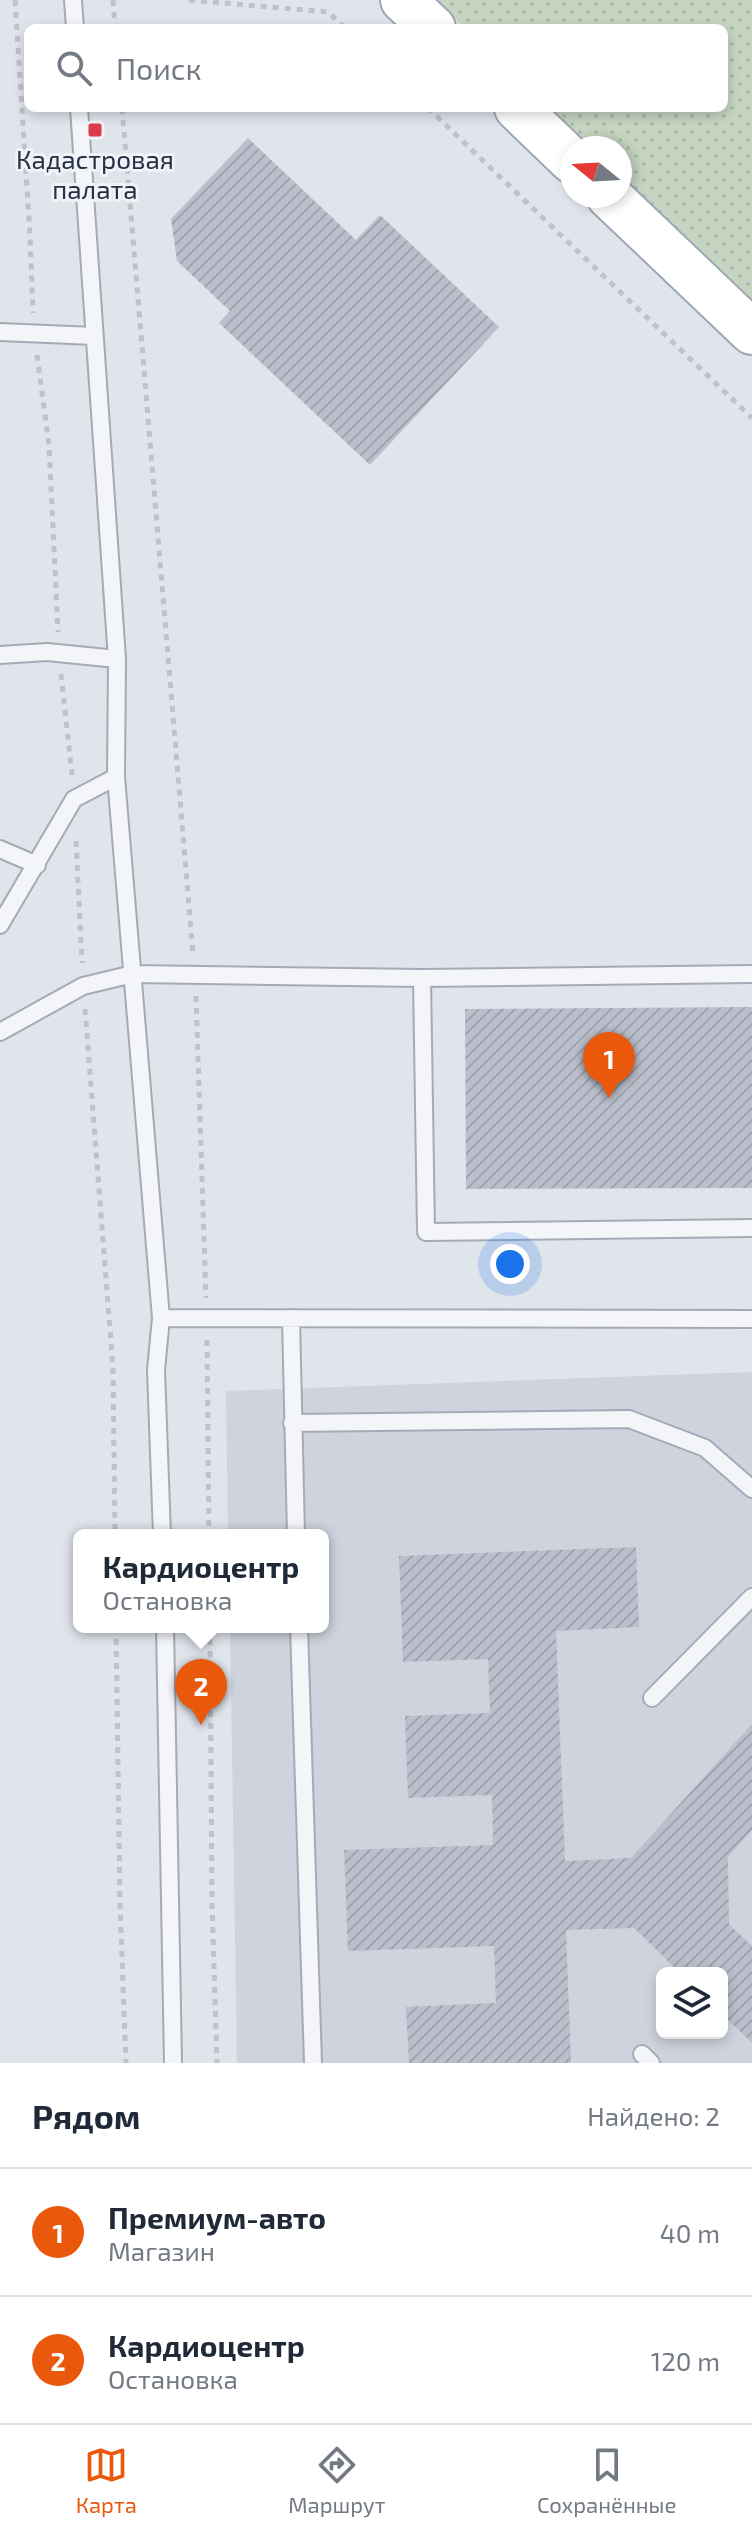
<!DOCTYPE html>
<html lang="ru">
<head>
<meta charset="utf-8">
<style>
	body { margin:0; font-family:"Exo 2",sans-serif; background:#f6f6f7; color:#1f2937 }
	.controls { position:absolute; right:24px; bottom:24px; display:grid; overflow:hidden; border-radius:12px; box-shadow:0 4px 12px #0003 }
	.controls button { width:72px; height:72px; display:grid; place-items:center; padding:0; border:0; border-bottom:2px solid #e0e1e3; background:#fff; color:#1f2937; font:40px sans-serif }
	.compass { position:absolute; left:560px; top:136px; width:72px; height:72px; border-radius:50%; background:#fff; box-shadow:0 4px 12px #0003; rotate:288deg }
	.you { position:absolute; left:510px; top:1264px; width:28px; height:28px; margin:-20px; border:6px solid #fff; border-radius:50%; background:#1a73e8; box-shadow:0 0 0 12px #1a73e833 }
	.badge { display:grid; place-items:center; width:52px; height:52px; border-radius:50%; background:#ea580c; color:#fff; font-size:26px; font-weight:700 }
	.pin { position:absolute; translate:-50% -66px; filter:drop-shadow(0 2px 4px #0008) }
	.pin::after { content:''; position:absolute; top:42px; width:28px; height:24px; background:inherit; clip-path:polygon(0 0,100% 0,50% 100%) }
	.popup { position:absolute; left:73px; top:1529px; width:256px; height:104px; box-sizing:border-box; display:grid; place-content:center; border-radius:12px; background:#fff; filter:drop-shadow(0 2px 6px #0005); font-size:26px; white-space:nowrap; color:#747a83 }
	.popup b { font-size:30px; color:#1f2937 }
	.popup::after { content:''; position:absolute; left:50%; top:100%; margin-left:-16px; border:16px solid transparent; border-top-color:#fff }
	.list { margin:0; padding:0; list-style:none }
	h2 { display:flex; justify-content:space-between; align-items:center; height:104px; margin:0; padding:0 32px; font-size:34px }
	h2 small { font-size:26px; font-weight:400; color:#747a83 }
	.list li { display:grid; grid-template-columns:52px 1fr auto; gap:24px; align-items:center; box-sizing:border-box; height:128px; padding:0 32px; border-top:2px solid #e0e1e3 }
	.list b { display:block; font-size:30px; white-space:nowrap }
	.list p { margin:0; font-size:26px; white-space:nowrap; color:#747a83 }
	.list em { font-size:26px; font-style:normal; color:#747a83 }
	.icon { flex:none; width:44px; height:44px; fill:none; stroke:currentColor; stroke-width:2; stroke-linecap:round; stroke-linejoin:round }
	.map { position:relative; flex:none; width:752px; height:2063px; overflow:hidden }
	.search { position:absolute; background:#fff; box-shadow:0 4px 12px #0003; left:24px; right:24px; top:24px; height:88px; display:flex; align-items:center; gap:20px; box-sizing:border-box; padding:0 28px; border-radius:12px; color:#747a83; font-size:30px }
	.sheet { height:360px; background:#fff }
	nav { display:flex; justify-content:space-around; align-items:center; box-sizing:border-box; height:112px; border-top:2px solid #e0e1e3; background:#fff; font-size:22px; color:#747a83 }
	nav a { display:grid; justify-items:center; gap:4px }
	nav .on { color:#ea580c }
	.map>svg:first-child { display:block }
	.built { fill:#ced3dd; fill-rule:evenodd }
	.grass { fill:url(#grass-dots) }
	.building { fill:url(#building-hatch) }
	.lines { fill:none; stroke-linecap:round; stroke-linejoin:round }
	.lane-casing { stroke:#a5aab6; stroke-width:20 }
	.primary-casing { stroke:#9ea7b7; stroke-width:48 }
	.path { stroke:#bfc2c9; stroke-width:5; stroke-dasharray:6 6; stroke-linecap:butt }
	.lane { stroke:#f4f5f8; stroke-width:16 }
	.primary { stroke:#fff; stroke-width:44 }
	.poi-dot { fill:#db3a4a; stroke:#f0f3f8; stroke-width:3 }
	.labels { text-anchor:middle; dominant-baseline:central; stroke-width:6; stroke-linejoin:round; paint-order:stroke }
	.poi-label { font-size:26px; fill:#273044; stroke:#f0f3f8 }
</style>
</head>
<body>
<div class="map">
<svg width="752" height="2063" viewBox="0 0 752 2063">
	<defs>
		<pattern id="grass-dots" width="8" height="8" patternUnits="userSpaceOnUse" patternTransform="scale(2)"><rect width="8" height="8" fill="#c5d5c1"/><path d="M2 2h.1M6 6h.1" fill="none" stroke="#a9b7a7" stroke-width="1.8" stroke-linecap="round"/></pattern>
		<pattern id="building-hatch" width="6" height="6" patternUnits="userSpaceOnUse" patternTransform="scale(2)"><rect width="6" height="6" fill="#babfcb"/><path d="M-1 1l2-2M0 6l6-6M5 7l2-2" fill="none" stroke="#a0a4b0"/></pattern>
	</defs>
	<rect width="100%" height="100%" fill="#e0e4eb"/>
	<!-- built -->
	<path class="built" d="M752,1372V2063H237L230,1627H323V1535H228L226,1391ZM662,1973H722V2033H662Z"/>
	<!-- grass -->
	<path class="grass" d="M435,0H752V300L620,175V148H592L549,108H724V28H465Z"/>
	<!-- building -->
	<path class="building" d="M248,138L356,240L380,215L499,327L370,465L219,323L230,311L177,261L171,219Z
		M752,1007V1188L466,1189L465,1009Z
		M636,1547L639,1627L556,1631L565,1861L631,1858L752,1724V1830L728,1857L729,1924L752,1946V2043L722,2014V1973H680L634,1928L566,1930L571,2063H409L406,2007L496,2003L494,1946L348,1951L344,1850L493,1845L492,1795L408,1798L405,1716L490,1713L488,1659L403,1662L399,1556Z"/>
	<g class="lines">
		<defs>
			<path id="lane" d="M73,0L75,28
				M79,108L117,659L116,777L161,1318L156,1370L162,1535
				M0,332L94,336
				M0,655L47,652L117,659
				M0,849L37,865
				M0,925L74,799L116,777
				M422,978L426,1232L752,1228
				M0,1032L83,986L133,974L422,978L752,974
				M161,1318L752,1319
				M291,1318L296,1535
				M292,1423L629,1419L705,1448L752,1489
				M165,1627L173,2063
				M299,1627L313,2063
				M652,1698L752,1597
				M642,2054L651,2063"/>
			<path id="primary" d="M403,0L433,28
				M517,108L572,161
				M609,196L752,332"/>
		</defs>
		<!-- lane casing -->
		<use href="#lane" class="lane-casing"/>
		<!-- primary casing -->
		<use href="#primary" class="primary-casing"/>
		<!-- path -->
		<path class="path" d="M15,0L30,235L33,313
			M113,0L115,28
			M189,0L328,12L345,28
			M122,108L193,954
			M428,108L752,418
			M37,355L49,445L58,632
			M61,674L72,775
			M76,841L82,963
			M196,996L206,1298
			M85,1009L113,1368L115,1535
			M207,1340L209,1535
			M116,1627L120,1905L126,2063
			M210,1627L212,1904L217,2063"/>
		<!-- lane -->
		<use href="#lane" class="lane"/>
		<!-- primary -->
		<use href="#primary" class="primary"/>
	</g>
	<!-- markers -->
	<rect class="poi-dot" x="87" y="122" width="16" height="16" rx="4"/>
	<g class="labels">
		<!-- poi labels -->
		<g class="poi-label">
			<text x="95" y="158">Кадастровая<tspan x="95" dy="30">палата</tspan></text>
		</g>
	</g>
</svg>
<div class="controls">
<button><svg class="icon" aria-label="layers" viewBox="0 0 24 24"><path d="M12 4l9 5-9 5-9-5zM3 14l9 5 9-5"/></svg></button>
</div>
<svg class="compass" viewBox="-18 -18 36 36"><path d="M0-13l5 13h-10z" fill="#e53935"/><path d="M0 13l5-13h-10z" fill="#747a83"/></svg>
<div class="you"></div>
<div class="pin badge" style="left:609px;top:1098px">1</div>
<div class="pin badge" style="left:201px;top:1725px">2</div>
<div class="popup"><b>Кардиоцентр</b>Остановка</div>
<div class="search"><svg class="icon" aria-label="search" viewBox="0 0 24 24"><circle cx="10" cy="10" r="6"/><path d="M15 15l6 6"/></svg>Поиск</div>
</div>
<section class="sheet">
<h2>Рядом<small>Найдено: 2</small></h2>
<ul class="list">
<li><span class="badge">1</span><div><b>Премиум-авто</b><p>Магазин</p></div><em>40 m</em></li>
<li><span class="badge">2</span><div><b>Кардиоцентр</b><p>Остановка</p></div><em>120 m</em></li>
</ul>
</section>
<nav>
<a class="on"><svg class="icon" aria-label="map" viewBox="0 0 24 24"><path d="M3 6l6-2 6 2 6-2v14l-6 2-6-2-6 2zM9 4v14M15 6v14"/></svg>Карта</a>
<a><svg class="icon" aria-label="directions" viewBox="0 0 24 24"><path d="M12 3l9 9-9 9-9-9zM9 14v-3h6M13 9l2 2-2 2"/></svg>Маршрут</a>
<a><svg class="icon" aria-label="saved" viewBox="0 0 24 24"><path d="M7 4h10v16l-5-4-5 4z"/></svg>Сохранённые</a>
</nav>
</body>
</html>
